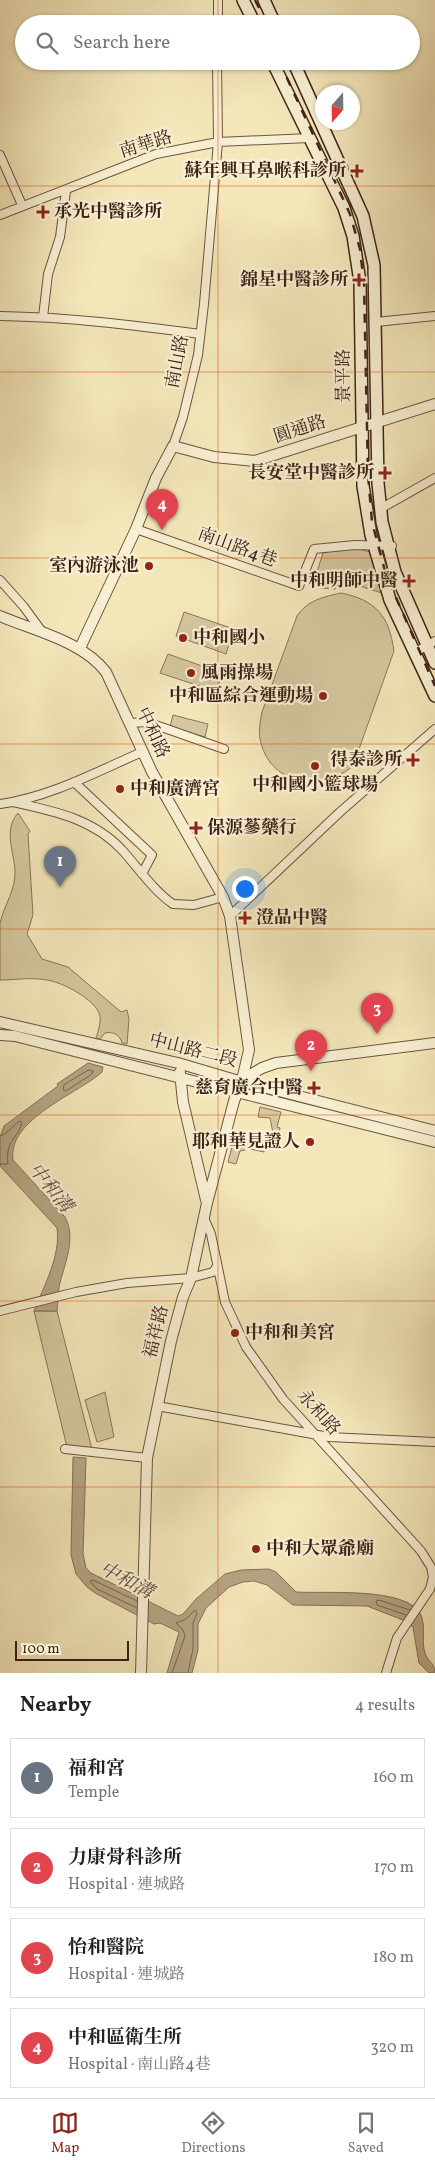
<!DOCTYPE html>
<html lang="en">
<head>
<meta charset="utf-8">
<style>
	body { margin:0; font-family:Vollkorn,"Noto Serif TC",serif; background:#f2f2f2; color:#222 }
	.compass { position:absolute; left:315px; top:85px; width:45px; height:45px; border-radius:50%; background:#fff; box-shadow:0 1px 4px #0004; rotate:200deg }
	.scale { position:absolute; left:15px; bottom:12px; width:114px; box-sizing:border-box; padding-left:5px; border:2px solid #3f2319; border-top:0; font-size:14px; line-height:18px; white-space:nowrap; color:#3f2319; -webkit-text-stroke:4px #f8f0d3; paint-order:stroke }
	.you { position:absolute; left:244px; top:888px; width:18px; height:18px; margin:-12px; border:4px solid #fff; border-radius:50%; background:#1a73e8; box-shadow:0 0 0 8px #1a73e833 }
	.badge { display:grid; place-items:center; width:32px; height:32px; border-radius:50%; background:#8f2418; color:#fff; font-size:16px; font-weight:700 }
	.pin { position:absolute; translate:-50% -41px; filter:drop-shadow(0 1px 2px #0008) }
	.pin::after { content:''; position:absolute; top:26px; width:18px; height:15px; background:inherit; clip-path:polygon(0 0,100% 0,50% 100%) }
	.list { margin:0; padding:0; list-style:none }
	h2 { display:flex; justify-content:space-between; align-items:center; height:65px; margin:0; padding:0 20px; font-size:21px }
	h2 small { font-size:16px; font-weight:400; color:#767676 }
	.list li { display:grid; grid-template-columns:32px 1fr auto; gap:15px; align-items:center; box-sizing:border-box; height:80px; margin:0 10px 10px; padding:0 10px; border:1px solid #e0e0e0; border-radius:0px }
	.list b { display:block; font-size:19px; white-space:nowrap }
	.list p { margin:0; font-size:16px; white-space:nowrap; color:#767676 }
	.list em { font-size:16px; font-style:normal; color:#767676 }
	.icon { flex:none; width:28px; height:28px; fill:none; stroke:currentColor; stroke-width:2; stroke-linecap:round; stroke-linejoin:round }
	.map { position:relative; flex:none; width:435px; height:1673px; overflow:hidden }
	.search { position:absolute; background:#fff; box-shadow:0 1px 4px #0004; left:15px; right:15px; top:15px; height:55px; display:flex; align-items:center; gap:12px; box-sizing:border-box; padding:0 18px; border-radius:28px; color:#767676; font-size:19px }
	.sheet { height:425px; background:#fff }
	nav { display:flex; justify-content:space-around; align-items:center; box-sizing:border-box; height:70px; border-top:1px solid #e0e0e0; background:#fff; font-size:14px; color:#767676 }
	nav a { display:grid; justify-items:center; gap:2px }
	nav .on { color:#8f2418 }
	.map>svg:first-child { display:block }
	.green { fill:#d5c79f; stroke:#8a755c }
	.water { fill:#b6a584; stroke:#867159 }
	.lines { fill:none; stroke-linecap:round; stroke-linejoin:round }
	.shore { stroke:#7a644e; stroke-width:1 }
	.minor-casing { stroke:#6c5442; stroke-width:10 }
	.tertiary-casing { stroke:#6c5442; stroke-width:12 }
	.secondary-casing { stroke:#3f2319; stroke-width:14 }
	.minor { stroke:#f8f0d3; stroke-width:8 }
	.tertiary { stroke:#f8f0d3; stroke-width:10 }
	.secondary { stroke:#f8f0d3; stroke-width:11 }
	.rail { stroke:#3f2319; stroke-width:2.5; stroke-dasharray:9 9; stroke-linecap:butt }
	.grid { fill:none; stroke:#e0560d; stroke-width:1; stroke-opacity:0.55 }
	.poi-dot { fill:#8f2418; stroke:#f8f0d3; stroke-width:2 }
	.labels { text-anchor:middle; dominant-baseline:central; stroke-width:4.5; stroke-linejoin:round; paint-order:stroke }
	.street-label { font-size:18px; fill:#3f2319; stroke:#f8f0d3 }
	.poi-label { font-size:18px; font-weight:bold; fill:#3f2319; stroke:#f8f0d3; text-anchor:end }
	.water-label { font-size:19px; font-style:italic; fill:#69503e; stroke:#f8f0d3 }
</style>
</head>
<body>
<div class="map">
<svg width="435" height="1673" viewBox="0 0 435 1673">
	<rect width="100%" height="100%" fill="#f4e8bb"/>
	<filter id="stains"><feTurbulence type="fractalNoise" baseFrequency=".004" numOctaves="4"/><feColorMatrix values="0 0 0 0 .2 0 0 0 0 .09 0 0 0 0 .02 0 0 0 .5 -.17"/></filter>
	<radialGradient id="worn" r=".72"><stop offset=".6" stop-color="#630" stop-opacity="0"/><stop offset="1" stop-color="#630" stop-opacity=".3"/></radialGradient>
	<!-- green -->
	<path class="green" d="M351,547L370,552L382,593L341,580L335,589L312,587L323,553Z
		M341,593C376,600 389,616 394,651L353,766C323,792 272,786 261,743C258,733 260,723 262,712L297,616C308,600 323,597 341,593Z
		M184,612L234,629L226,654L176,636Z
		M168,654L222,673L217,692L160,673Z
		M173,715L208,724L205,737L170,727Z
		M18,813L30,831L28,834L33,915L27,934L42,959L68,967L121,1012L127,1010L129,1019L127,1044L122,1043C120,1035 113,1031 105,1033L100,1039L96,1038C98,1032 101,1022 100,1016C97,1000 62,982 47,980C32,977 15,980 0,980C0,962 0,940 0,923C4,905 16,890 15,871C14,851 3,830 18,813Z
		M260,1107L281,1112L277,1127L280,1128L276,1146L274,1145L272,1150L265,1148L264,1152L250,1149L240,1151L236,1164L228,1162L232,1147L274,1138L270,1118L258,1117Z
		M34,1311H57L92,1449L67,1447Z
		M105,1392L114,1437L97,1442L85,1400Z"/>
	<!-- water -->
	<path class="water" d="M88,1063L103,1067L102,1072C78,1094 7,1119 13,1160L65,1217C77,1239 64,1264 59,1287C58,1295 58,1303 57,1311H34C44,1286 61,1255 57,1228L0,1166V1137L4,1126L58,1086L57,1084Z
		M73,1457L86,1458L83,1554L86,1568L91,1573L178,1616L183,1614L196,1599L225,1574L241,1570L269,1569L276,1572L296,1592C322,1594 408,1586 421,1615C426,1626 421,1642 425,1653C428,1662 435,1663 435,1673H429L419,1663L413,1627L403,1620L367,1606L293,1605L267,1585L254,1581L243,1582L229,1587L206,1608L198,1624V1650L192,1673H167L179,1632L160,1623L154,1624L95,1593L87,1587L76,1574L71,1555Z"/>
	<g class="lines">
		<!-- shore -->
		<path class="shore" d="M89,1070L93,1071L92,1074L66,1091L63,1090L64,1085Z
			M0,1136L5,1134L19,1121L22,1122C18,1140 5,1139 8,1164H0
			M137,1608L97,1589L90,1581L93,1580L137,1601
			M406,1615L377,1605L376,1601L379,1600L410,1610
			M172,1673L185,1636L183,1630L176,1623L186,1619L195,1610L197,1613L193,1623V1649L188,1673"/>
		<defs>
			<path id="minor" d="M218,24V0
				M0,155L22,205
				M0,215L156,154L218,142L309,138
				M0,316C67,317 133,325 200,334
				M43,317L48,274L60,237L66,191
				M376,322L435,316
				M173,446L183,417L198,355L204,304L218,142L217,61
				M380,509L435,478
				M136,529L299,586L314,549L355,545L392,546
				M0,580L24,607L43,633
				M414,653L435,641
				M130,723L147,722L224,749
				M74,782L152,855L142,874
				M13,802C54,811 94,819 123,851C139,869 154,891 173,904L194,905L223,897
				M0,804C50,797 96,772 142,752
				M230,916L340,812L435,729
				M204,1218L211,1234L225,1302L246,1347L283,1399L421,1551L431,1567L433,1577L430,1589L397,1638L386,1673
				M0,1311L76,1292L127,1283L191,1278L213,1272L217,1266
				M157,1406L329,1437L435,1442
				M65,1449L147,1458"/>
			<path id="tertiary" d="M0,616C35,631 82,641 106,672L152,772L223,897L230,916L249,1050L242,1080L234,1101L207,1203L191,1278L183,1297L171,1341L147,1458L141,1673
				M80,648L136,529L156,478L173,446L214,457L255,461L435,404
				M0,1022L178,1063L232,1079L435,1131
				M0,1035L15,1036L435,1142
				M180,1072L183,1102L206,1200
				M242,1080L262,1068L276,1063L435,1043"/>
			<path id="secondary" d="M243,0L255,24
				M264,0L275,24
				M272,61L344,208L353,236L360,282L363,486L371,535L390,600L435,696
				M293,61L363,216L374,265L378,483L382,522L395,572L435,663"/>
		</defs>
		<!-- minor casing -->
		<use href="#minor" class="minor-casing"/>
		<!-- tertiary casing -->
		<use href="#tertiary" class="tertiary-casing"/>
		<!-- secondary casing -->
		<use href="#secondary" class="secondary-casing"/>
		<!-- minor -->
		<use href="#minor" class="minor"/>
		<!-- tertiary -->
		<use href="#tertiary" class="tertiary"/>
		<!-- secondary -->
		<use href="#secondary" class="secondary"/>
		<!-- rail -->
		<path class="rail" d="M255,0L267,24
			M279,61L350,214L360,249L364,284L368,474L372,522L386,575L435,686"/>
	</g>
	<!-- grid -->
	<path class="grid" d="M218,0V24M218,61V1673M0,186H435M0,372H435M0,558H435M0,744H435M0,929H435M0,1115H435M0,1301H435M0,1487H435"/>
	<!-- markers -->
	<g class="poi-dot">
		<path d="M354.5 163.5h5v5h5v5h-5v5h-5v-5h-5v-5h5z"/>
		<path d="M40.5 204.5h5v5h5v5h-5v5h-5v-5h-5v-5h5z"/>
		<path d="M356.5 272.5h5v5h5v5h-5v5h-5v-5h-5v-5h5z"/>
		<path d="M382.5 465.5h5v5h5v5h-5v5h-5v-5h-5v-5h5z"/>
		<circle cx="149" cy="566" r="5"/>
		<path d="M406.5 573.5h5v5h5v5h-5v5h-5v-5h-5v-5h5z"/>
		<circle cx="183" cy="638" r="5"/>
		<circle cx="191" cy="673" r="5"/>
		<circle cx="323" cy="696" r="5"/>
		<path d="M410.5 752.5h5v5h5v5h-5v5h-5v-5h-5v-5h5z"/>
		<circle cx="315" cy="766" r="5"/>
		<circle cx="120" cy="789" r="5"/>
		<path d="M193.5 820.5h5v5h5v5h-5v5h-5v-5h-5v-5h5z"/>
		<path d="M242.5 910.5h5v5h5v5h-5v5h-5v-5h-5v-5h5z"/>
		<path d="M311.5 1080.5h5v5h5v5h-5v5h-5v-5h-5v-5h5z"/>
		<circle cx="310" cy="1142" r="5"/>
		<circle cx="235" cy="1333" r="5"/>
		<circle cx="256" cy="1549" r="5"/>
	</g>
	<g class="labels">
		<!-- street labels -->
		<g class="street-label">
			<text transform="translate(146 145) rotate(-17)">南華路</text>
			<text transform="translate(178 362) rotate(-79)">南山路</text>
			<text transform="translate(344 376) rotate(-90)">景平路</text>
			<text transform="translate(300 430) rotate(-18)">圓通路</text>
			<text transform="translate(237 548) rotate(20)">南山路4巷</text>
			<text transform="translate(152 733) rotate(65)">中和路</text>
			<text transform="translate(193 1051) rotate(14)">中山路二段</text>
			<text transform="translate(157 1332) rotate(-76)">福祥路</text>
			<text transform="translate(318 1413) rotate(48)">永和路</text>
		</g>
		<!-- poi labels -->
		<g class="poi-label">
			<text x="346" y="171">蘇年興耳鼻喉科診所</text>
			<text x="54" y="212" text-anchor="start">承光中醫診所</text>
			<text x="348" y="280">錦星中醫診所</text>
			<text x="374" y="473">長安堂中醫診所</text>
			<text x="139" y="566">室內游泳池</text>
			<text x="398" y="581">中和明師中醫</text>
			<text x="193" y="638" text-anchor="start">中和國小</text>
			<text x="201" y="673" text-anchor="start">風雨操場</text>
			<text x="313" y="696">中和區綜合運動場</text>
			<text x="402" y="760">得泰診所</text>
			<text x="315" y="785" text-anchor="middle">中和國小籃球場</text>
			<text x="130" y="789" text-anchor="start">中和廣濟宮</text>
			<text x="207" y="828" text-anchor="start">保源蔘藥行</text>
			<text x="256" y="918" text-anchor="start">澄品中醫</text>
			<text x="303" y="1088">慈育廣合中醫</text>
			<text x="300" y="1142">耶和華見證人</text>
			<text x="245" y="1333" text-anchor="start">中和和美宮</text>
			<text x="266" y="1549" text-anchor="start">中和大眾爺廟</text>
		</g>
		<!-- water labels -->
		<g class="water-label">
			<text transform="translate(50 1188) rotate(51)">中和溝</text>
			<text transform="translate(126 1581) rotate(28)">中和溝</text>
		</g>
	</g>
	<rect width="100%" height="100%" filter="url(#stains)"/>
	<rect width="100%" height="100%" fill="url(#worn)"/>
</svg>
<svg class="compass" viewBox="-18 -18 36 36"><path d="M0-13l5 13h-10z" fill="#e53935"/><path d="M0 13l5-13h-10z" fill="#767676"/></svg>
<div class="scale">100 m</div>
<div class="you"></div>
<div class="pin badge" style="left:60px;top:887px;background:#6b7280">1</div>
<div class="pin badge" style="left:311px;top:1071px;background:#e0444e">2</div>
<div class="pin badge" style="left:377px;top:1034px;background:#e0444e">3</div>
<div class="pin badge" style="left:162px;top:530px;background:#e0444e">4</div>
<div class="search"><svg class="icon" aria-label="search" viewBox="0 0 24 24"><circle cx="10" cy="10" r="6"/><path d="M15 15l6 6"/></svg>Search here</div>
</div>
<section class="sheet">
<h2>Nearby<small>4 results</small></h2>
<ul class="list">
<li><span class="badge" style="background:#6b7280">1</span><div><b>福和宮</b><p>Temple</p></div><em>160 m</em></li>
<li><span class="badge" style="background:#e0444e">2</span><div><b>力康骨科診所</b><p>Hospital · 連城路</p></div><em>170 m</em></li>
<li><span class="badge" style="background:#e0444e">3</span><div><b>怡和醫院</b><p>Hospital · 連城路</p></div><em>180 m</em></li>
<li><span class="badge" style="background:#e0444e">4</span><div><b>中和區衛生所</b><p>Hospital · 南山路4巷</p></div><em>320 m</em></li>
</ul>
</section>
<nav>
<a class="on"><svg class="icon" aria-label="map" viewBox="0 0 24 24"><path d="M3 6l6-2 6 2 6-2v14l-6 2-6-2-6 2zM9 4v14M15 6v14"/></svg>Map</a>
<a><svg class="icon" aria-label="directions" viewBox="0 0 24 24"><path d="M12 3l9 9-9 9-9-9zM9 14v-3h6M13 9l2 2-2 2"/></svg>Directions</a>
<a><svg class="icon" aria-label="saved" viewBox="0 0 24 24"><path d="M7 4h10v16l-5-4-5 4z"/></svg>Saved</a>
</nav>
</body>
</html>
